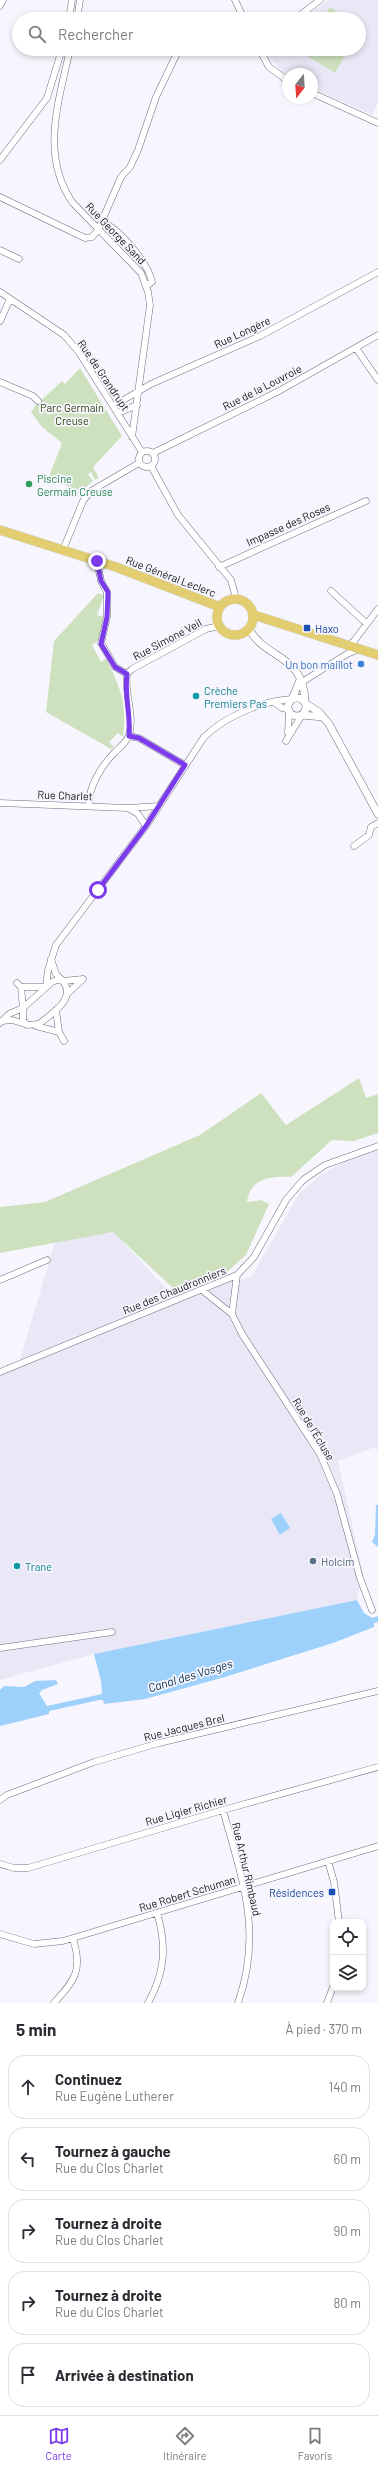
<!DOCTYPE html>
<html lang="fr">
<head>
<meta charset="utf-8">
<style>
	body { margin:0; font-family:Barlow,sans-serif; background:#f2f2f3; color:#2b2b33 }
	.controls { position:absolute; right:12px; bottom:12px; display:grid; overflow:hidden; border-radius:8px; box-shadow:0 2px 6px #0003 }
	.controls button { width:36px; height:36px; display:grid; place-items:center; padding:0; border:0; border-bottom:1px solid #e1e1e2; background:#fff; color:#2b2b33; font:20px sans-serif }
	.compass { position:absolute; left:282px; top:68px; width:36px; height:36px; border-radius:50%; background:#fff; box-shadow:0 2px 6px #0003; rotate:197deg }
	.stop { position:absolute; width:12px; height:12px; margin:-9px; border:3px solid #7c3aed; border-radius:50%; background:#fff }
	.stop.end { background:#7c3aed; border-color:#fff; box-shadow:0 1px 4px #0008 }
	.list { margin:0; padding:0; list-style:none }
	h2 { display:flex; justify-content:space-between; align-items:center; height:52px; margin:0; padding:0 16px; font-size:17px }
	h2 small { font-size:13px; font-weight:400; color:#7c7c81 }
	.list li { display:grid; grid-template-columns:26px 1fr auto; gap:12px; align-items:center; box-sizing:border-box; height:64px; margin:0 8px 8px; padding:0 8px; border:1px solid #e1e1e2; border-radius:16px }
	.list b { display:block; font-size:15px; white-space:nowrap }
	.list p { margin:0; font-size:13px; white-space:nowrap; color:#7c7c81 }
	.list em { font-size:13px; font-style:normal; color:#7c7c81 }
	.icon { flex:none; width:22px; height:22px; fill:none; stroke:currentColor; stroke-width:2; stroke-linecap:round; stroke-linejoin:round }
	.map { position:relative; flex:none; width:378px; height:2003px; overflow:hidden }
	.search { position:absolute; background:#fff; box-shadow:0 2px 6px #0003; left:12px; right:12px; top:12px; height:44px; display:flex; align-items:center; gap:10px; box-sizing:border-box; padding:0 14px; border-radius:22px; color:#7c7c81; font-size:15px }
	.sheet { height:412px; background:#fff }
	nav { display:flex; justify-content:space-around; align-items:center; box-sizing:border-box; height:56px; border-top:1px solid #e1e1e2; background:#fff; font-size:11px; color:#7c7c81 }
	nav a { display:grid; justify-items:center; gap:2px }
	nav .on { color:#7c3aed }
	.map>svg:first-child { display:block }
	.built { fill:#eae8f6 }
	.green { fill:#cee1be }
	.water { fill:#9dd0fb }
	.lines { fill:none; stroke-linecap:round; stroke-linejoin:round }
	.minor-casing { stroke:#6e6c7c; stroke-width:7 }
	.tertiary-casing { stroke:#6e6c7c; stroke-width:8 }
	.primary-casing { stroke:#d5d5d6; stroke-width:10 }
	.minor { stroke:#fff; stroke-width:6 }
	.tertiary { stroke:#fff; stroke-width:7 }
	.primary { stroke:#e3cd71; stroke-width:9 }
	.route { stroke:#7c3aed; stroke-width:5 }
	.leisure-dot { fill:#2e9e5b; stroke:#f7f6fe; stroke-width:1.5 }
	.transit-dot { fill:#1a4fb4; stroke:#f7f6fe; stroke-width:1.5 }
	.shop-dot { fill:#3f7fe0; stroke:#f7f6fe; stroke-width:1.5 }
	.culture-dot { fill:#0f9aa8; stroke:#f7f6fe; stroke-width:1.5 }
	.service-dot { fill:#5c6f8a; stroke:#f7f6fe; stroke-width:1.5 }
	.labels { text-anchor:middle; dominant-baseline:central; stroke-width:3.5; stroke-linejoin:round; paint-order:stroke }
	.street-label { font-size:11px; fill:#15141a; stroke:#f7f6fe }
	.park-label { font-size:11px; fill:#2a4307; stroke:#f7f6fe }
	.leisure-label { font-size:11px; fill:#27864d; stroke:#f7f6fe; text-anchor:start }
	.transit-label { font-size:11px; fill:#164399; stroke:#f7f6fe; text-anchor:start }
	.shop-label { font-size:11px; fill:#366cbe; stroke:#f7f6fe; text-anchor:end }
	.culture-label { font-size:11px; fill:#0d838f; stroke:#f7f6fe; text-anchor:start }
	.service-label { font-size:11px; fill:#4e5e75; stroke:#f7f6fe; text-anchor:start }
	.water-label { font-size:12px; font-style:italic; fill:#052d49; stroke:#f7f6fe }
</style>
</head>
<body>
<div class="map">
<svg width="378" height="2003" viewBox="0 0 378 2003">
	<rect width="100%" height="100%" fill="#f7f6fe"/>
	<!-- built -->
	<path class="built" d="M328,0H378V102L372,115L312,88V74L288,75L284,73L264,53L265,49H359V19H303Z
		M378,1150V1451L375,1447L338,1461L363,1573L357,1600L94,1654L0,1680V1370L19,1363L55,1242L114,1232L172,1295L251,1277L299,1194L319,1176L345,1161Z"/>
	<!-- green -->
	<path class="green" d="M330,7L348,19H323Z
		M303,49H349L335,73L301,52Z
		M80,368L122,436L93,467L99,478L95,480L91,472L88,474L93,481L81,491L48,479L62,443L42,427L31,412L35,406L62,381L65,384Z
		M98,593L104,595L97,615L104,617L100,639L92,645L101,662L106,659C121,688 127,704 123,737L118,733L109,742L114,747L111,749L46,712L54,641Z
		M359,1078L366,1098L378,1094V1133L354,1141L332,1140L291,1177C271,1176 250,1178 247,1202L261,1200L269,1204L246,1255L227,1272L175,1290L113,1232L0,1253V1207L45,1202L200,1135L261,1093L286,1125Z"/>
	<!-- water -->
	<path class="water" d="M376,1505H378V1547L372,1542L375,1535Z
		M281,1513L290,1528L280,1535L271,1519Z
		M357,1600L364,1613L372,1618L378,1616V1622L374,1623V1627L333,1643L225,1677L145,1699L104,1704L103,1700H99L49,1711V1714L0,1726V1690L4,1686L24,1687L35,1681L56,1680L58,1684L42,1690L39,1693L47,1706L102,1694L101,1681L94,1654Z"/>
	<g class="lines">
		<defs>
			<path id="minor" d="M235,0L244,19
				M0,6L3,0
				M69,19L72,0
				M77,19L80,0
				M190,19L191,18
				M295,19L320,0
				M70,49C59,101 40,154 72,202L141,273L148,292L150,305L132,437
				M259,49L269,67L288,81
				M312,93L378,123
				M0,160L47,98L62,49
				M0,197L85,238L92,237L98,230L121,177L130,167L138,150L156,97L179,49
				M102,222C119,228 149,264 152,282L146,286
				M0,250L19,259
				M0,292L64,335L78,351L142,452
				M0,321L10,299
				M356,348L378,380
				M0,382L33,396L38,401
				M113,406L151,384L260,336L378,272
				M118,413L137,405
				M139 459a8 8 0 1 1 16 0a8 8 0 1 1-16 0Z
				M153,453L279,391L378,335
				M151,466L178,515L231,580L236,598
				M63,550L83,501L91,491L139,463
				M219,567L366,501
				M331,591L366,623
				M348,646L354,641L378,609
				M127,674L132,669L206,629L219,626
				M302,682L347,654L359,649
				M274,702L282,708L287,709
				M288,733L289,712
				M129,736L139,738L185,765
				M286,741L302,715
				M0,803L128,808
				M89,806C88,787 102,765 115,752C120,747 127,742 129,735C135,715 124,694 127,674L115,667L101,643L107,617V592L101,581L97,561
				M146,826L138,814L128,808L159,806
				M354,846L369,835L371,827L378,823
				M51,959L56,974L63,981L83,979
				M57,980L63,981C77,999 51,1014 39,1024L27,1025L23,1020V1008L52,982Z
				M21,987H46L48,970L56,945L146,826L204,737C226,716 261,701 292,699
				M68,993L83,979
				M56,1010L59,1032L64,1041
				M2,1021L12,1020L25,1024
				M0,1023L9,1014L23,1008L21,987L17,983
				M36,1026L59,1032
				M0,1280L47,1260
				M202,1290L232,1314L242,1334L320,1454L337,1494L360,1578L372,1610
				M232,1314L237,1275
				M0,1372L237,1275L254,1257L286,1200L303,1180L325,1165L378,1146
				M0,1648L112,1632
				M0,1800L7,1795L94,1762L159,1743L378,1691
				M223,1810C242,1879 263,1932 238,2003
				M328,1861L334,1882L339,1922
				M0,1864L14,1868H28L223,1810L378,1767
				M0,1934L34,1944L63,1941L378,1846
				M54,2003C75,1980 83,1970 73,1939
				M148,2003C165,1973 167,1946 157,1913
				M327,2003L333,1987"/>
			<path id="tertiary" d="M249,629C267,661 304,653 305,703L319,712L329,724L378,814
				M288 707a9 9 0 1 1 18 0a9 9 0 1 1-18 0Z
				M292,699L300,680
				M302,715L323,717"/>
			<path id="primary" d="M0,530L116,567L220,607
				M217 617a18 18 0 1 1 36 0a18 18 0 1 1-36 0Z
				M254,615L378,655"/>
		</defs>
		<!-- minor casing -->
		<use href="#minor" class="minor-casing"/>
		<!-- tertiary casing -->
		<use href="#tertiary" class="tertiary-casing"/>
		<!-- primary casing -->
		<use href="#primary" class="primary-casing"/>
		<!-- minor -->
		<use href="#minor" class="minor"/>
		<!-- tertiary -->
		<use href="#tertiary" class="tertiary"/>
		<!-- primary -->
		<use href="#primary" class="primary"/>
	</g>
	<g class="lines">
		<!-- route -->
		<path class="route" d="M97,561L101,581L108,592L107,617L101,644L115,667L127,674C124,695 131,715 129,736L139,738L185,765L146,826L98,890"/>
	</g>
	<!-- markers -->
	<circle class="leisure-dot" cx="29" cy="484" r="4"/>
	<g class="transit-dot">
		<rect x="303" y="624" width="8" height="8" rx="2"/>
		<rect x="328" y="1888" width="8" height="8" rx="2"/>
	</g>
	<circle class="shop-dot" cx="361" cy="664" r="4"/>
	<g class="culture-dot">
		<circle cx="196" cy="696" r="4"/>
		<circle cx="17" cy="1566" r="4"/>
	</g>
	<circle class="service-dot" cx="313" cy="1561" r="4"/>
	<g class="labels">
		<!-- street labels -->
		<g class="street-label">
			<text transform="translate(116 233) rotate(46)">Rue George Sand</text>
			<text transform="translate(242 332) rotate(-25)">Rue Longère</text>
			<text transform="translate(104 375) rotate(56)">Rue de Grandrupt</text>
			<text transform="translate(262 387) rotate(-27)">Rue de la Louvroie</text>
			<text transform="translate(288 524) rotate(-24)">Impasse des Roses</text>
			<text transform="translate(171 576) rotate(21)">Rue Général Leclerc</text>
			<text transform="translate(167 639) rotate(-28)">Rue Simone Veil</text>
			<text transform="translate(65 795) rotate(2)">Rue Charlet</text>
			<text transform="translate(174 1290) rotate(-22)">Rue des Chaudronniers</text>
			<text transform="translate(314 1429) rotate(59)">Rue de l'Écluse</text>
			<text transform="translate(184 1727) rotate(-14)">Rue Jacques Brel</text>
			<text transform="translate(186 1810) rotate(-16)">Rue Ligier Richier</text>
			<text transform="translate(247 1869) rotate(77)">Rue Arthur Rimbaud</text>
			<text transform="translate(187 1893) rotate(-17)">Rue Robert Schuman</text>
		</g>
		<!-- park labels -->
		<g class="park-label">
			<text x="72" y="407">Parc Germain<tspan x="72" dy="13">Creuse</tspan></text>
		</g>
		<!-- leisure labels -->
		<g class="leisure-label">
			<text x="37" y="478">Piscine<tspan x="37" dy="13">Germain Creuse</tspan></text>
		</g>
		<!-- transit labels -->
		<g class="transit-label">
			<text x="315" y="628">Haxo</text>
			<text x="324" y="1892" text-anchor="end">Résidences</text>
		</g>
		<!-- shop labels -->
		<g class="shop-label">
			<text x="353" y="664">Un bon maillot</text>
		</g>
		<!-- culture labels -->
		<g class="culture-label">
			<text x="204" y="690">Crèche<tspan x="204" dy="13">Premiers Pas</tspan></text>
			<text x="25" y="1566">Trane</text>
		</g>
		<!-- service labels -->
		<g class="service-label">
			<text x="321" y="1561">Holcim</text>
		</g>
		<!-- water labels -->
		<g class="water-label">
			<text transform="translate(190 1675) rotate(-17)">Canal des Vosges</text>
		</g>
	</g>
</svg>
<div class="controls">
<button><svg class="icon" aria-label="locate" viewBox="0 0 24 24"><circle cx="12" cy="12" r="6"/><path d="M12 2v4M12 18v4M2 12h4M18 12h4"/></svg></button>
<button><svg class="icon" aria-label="layers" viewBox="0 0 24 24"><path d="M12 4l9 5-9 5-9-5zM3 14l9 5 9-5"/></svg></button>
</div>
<svg class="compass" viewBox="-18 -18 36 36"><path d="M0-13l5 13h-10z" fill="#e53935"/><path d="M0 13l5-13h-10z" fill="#7c7c81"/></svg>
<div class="stop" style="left:98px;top:890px"></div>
<div class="stop end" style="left:97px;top:561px"></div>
<div class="search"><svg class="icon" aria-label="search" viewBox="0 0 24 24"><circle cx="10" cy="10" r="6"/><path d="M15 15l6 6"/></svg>Rechercher</div>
</div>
<section class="sheet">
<h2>5 min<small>À pied · 370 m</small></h2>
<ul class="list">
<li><svg class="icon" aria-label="ahead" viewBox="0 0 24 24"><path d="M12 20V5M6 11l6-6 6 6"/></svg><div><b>Continuez</b><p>Rue Eugène Lutherer</p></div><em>140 m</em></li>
<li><svg class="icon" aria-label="left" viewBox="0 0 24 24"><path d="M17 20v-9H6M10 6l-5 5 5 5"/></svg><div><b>Tournez à gauche</b><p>Rue du Clos Charlet</p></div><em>60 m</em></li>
<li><svg class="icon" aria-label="right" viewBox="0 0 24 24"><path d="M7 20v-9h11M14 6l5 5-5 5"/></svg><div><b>Tournez à droite</b><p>Rue du Clos Charlet</p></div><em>90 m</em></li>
<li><svg class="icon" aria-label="right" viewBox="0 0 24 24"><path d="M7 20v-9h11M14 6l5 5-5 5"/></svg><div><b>Tournez à droite</b><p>Rue du Clos Charlet</p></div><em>80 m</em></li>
<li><svg class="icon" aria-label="arrive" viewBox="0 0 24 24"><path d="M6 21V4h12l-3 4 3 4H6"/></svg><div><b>Arrivée à destination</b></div></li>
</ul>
</section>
<nav>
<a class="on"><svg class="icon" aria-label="map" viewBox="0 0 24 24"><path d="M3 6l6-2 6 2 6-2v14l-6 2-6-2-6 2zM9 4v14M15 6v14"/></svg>Carte</a>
<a><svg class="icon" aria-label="directions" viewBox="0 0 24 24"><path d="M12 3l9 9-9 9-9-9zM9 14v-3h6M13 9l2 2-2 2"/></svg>Itinéraire</a>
<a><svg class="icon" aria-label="saved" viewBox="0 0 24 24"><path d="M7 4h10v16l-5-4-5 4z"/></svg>Favoris</a>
</nav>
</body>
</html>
